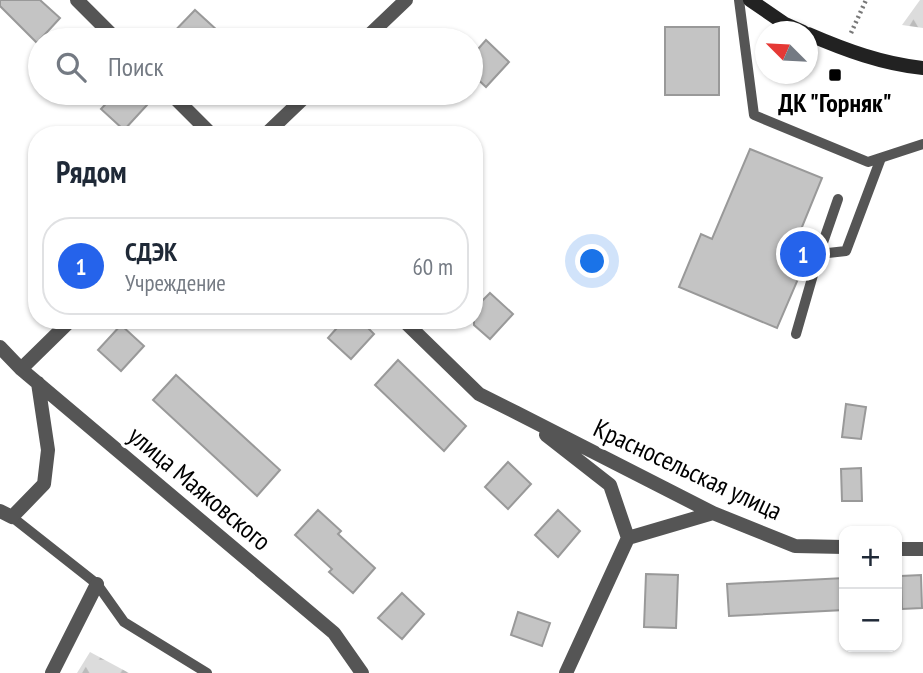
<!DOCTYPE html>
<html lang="ru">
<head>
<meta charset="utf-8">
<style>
	body { margin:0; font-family:"PT Sans Narrow",sans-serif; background:#f6f6f7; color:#1f2937 }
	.controls { position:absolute; right:21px; bottom:21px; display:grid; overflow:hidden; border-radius:14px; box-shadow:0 2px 5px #0004 }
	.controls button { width:63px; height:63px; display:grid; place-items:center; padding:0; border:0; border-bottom:2px solid #e0e1e3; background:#fff; color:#1f2937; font:35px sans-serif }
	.compass { position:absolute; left:755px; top:21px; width:63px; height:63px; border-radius:50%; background:#fff; box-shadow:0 2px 5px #0004; rotate:294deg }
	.you { position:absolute; left:593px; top:262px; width:24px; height:24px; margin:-18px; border:5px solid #fff; border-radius:50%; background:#1a73e8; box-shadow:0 0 0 10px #1a73e833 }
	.badge { display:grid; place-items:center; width:46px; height:46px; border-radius:50%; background:#2563eb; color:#fff; font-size:23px; font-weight:700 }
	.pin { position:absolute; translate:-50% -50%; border:4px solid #fff; box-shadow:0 2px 7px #0006 }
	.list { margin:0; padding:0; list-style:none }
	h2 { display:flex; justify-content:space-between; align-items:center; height:91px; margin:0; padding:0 28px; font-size:30px }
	h2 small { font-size:23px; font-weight:400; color:#747a83 }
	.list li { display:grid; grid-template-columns:46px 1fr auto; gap:21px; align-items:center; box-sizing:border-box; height:98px; margin:0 14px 14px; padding:0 14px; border:2px solid #e0e1e3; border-radius:28px }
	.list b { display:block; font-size:26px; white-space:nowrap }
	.list p { margin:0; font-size:23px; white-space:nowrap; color:#747a83 }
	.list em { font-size:23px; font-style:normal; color:#747a83 }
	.icon { flex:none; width:38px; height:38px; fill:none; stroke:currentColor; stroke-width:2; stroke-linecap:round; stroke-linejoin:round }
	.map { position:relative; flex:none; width:923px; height:673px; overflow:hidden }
	.search { position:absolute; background:#fff; box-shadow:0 2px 5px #0004; left:28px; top:28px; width:455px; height:77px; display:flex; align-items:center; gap:18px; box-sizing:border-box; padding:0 24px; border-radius:38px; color:#747a83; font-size:26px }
	.panel { position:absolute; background:#fff; box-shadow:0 2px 5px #0004; left:28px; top:126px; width:455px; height:203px; border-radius:28px }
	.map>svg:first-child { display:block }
	.forest { fill:url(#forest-firs) }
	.building { fill:#c4c4c4; stroke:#999; stroke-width:2 }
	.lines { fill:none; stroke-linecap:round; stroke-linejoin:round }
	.path { stroke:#777; stroke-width:4.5; stroke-dasharray:2 3.5; stroke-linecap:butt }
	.lane { stroke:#555; stroke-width:10 }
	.street { stroke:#555; stroke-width:14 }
	.secondary { stroke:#222; stroke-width:14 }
	.poi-dot { fill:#000; stroke:#fff; stroke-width:2.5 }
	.labels { text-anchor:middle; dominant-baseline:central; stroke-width:7; stroke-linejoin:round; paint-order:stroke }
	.poi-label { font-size:26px; font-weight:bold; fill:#000; stroke:#fff }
	.street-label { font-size:26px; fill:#000; stroke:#fff }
</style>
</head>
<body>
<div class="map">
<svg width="923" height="673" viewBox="0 0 923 673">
	<defs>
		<pattern id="forest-firs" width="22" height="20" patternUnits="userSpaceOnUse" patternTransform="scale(1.75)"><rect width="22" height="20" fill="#dcdcdc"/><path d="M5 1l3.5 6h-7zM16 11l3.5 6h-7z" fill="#bbb"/></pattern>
	</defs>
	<rect width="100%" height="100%" fill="#fff"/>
	<!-- forest -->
	<path class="forest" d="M920,0H923V28L902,25Z
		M90,652L129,673H77Z"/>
	<!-- building -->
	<path class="building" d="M0,0H40L60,18L37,43L0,6Z
		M195,10L218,31L209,40H166Z
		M665,27H719V95H665Z
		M486,40L509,62L486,87L471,73V57Z
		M116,93H134L147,105L124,130L101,109Z
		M750,149L822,178L795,244L810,251L777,328L679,287L701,234L712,239Z
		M490,293L513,314L490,339L474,325V309Z
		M344,320H360L374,334L351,359L328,338Z
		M121,325L144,346L121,371L98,350Z
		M398,360L466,426L444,451L375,385Z
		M176,375L280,470L257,496L153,400Z
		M846,404L866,407L861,439L842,437Z
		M508,462L531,484L508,509L485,487Z
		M861,468L862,501H842L841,469Z
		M318,510L341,531L338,534L375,568L353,593L329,572L332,569L295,535Z
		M558,510L580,531L558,557L535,535Z
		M646,574L678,575L676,628L644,627Z
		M921,575L922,608L902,609L901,576Z
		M844,578V610L729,616L727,584Z
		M402,593L424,614L402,639L378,618Z
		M518,612L550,623L542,646L511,635Z"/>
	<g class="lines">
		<!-- path -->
		<path class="path" d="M851,33L866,0"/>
		<!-- lane -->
		<path class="lane" d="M739,0L754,115L868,162L923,144
			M819,254L838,199
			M796,334L819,254L846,251L881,158
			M12,517L97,584L124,622L207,673"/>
		<!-- street -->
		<path class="street" d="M77,0L117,40
			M364,40L406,0
			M170,93L212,135
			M265,135L309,93
			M403,320L479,394L517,413L713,513L795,546L844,547
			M0,347L21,369L334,633L362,673
			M21,369L71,320
			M546,435L610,485L628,538
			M0,511L12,517L44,484L48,450L38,383
			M897,549H923
			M52,673L97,584
			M566,673L628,538L713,513"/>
		<!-- secondary -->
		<path class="secondary" d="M750,0L785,24L803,32
			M808,34C845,50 883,64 923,68"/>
	</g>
	<!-- markers -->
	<rect class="poi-dot" x="828" y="68" width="14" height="14" rx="3.5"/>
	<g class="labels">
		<!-- poi labels -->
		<g class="poi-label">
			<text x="835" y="102">ДК "Горняк"</text>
		</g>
		<!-- street labels -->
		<g class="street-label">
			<text transform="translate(688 469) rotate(25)">Красносельская улица</text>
			<text transform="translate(200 488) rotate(40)">улица Маяковского</text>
		</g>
	</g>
</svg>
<div class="controls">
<button>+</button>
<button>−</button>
</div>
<svg class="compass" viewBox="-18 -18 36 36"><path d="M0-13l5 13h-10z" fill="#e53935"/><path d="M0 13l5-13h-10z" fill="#747a83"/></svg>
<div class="you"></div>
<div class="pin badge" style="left:803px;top:254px">1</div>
<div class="search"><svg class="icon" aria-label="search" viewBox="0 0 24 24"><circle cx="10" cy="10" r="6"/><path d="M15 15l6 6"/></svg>Поиск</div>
<section class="panel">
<h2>Рядом<small></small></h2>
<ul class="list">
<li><span class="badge">1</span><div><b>СДЭК</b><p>Учреждение</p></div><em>60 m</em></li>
</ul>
</section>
</div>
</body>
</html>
